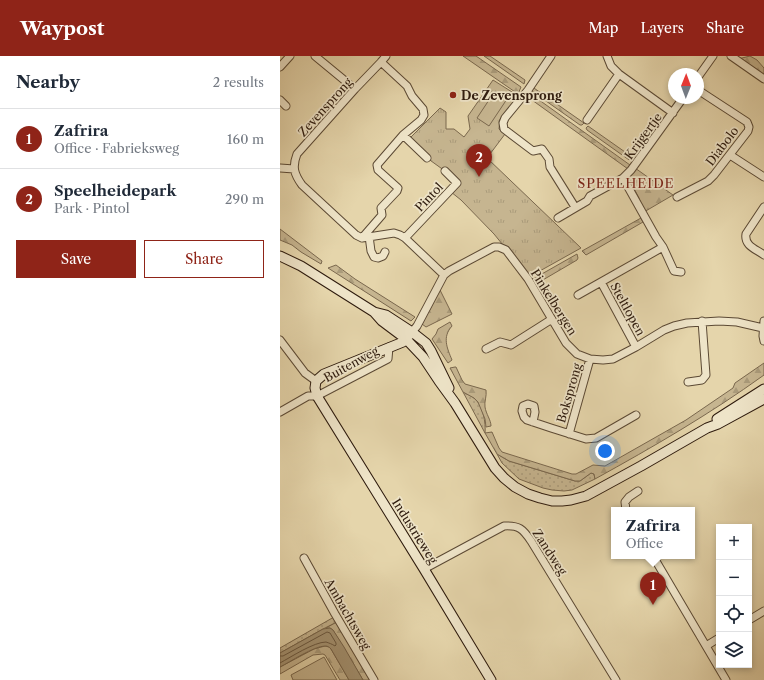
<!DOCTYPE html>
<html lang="en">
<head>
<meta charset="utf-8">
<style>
	body { margin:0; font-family:"Libre Caslon Text",serif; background:#f6f6f7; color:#1f2937 }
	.controls { position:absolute; right:12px; bottom:12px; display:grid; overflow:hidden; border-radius:0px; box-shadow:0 2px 6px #0003 }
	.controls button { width:36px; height:36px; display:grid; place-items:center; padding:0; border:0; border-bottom:1px solid #e0e1e3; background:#fff; color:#1f2937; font:20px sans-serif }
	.compass { position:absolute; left:388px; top:12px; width:36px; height:36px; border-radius:50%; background:#fff; box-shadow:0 2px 6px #0003; rotate:1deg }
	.you { position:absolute; left:325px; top:395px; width:14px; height:14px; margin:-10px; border:3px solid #fff; border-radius:50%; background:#1a73e8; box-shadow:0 0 0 6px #1a73e833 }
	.badge { display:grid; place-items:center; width:26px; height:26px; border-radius:50%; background:#8f2418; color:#fff; font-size:13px; font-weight:700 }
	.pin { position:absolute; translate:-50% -33px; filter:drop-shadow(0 1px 2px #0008) }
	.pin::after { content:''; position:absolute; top:21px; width:14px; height:12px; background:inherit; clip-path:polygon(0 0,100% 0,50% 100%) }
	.popup { position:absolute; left:331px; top:451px; width:84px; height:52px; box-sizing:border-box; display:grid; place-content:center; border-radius:0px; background:#fff; filter:drop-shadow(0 1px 3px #0005); font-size:13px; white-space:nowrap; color:#747a83 }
	.popup b { font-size:15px; color:#1f2937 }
	.popup::after { content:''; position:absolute; left:50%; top:100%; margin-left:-8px; border:8px solid transparent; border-top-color:#fff }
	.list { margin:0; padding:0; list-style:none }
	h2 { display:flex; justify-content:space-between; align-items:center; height:52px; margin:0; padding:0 16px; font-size:17px }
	h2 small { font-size:13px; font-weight:400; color:#747a83 }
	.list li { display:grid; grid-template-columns:26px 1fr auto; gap:12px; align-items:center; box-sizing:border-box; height:60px; padding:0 16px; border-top:1px solid #e0e1e3 }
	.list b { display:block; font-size:15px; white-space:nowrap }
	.list p { margin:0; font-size:13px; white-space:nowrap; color:#747a83 }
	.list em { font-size:13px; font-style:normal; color:#747a83 }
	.actions { display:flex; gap:8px; padding:12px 16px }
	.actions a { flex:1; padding:9px 0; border:1px solid #8f2418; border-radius:0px; text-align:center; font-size:14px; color:#8f2418 }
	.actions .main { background:#8f2418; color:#fff }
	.icon { flex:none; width:22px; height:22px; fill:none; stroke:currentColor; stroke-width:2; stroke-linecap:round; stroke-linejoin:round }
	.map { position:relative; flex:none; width:484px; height:624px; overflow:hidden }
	header { display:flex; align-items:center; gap:24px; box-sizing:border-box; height:56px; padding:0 20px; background:#8f2418; color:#fff }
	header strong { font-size:19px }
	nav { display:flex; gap:22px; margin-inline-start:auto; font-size:14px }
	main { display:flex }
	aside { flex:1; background:#fff }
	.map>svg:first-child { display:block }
	.grass { fill:url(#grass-dots); stroke:#7a684e }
	.forest { fill:url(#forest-firs); stroke:#7a684e }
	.park { fill:url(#park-tufts); stroke:#7a684e }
	.pitch { fill:#c6b590; stroke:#7a684e }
	.water { fill:#a69575; stroke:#76644b }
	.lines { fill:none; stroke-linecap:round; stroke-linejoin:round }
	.shore { stroke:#6a5841; stroke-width:1 }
	.street-casing { stroke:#5b4934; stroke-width:9 }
	.secondary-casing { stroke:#2d1a0d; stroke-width:11 }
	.street { stroke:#eee4c8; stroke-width:7 }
	.secondary { stroke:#eee4c8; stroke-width:9 }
	.poi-dot { fill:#8f2418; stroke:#eee4c8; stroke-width:1.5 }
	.labels { text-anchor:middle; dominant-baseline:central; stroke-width:3.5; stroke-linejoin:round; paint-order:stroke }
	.poi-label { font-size:12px; font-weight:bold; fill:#2d1a0d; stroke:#eee4c8; text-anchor:start }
	.street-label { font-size:12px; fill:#2d1a0d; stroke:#eee4c8 }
	.neighbourhood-label { font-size:13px; letter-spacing:1px; fill:#7a1f14; stroke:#eee4c8 }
</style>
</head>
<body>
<header>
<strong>Waypost</strong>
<nav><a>Map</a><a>Layers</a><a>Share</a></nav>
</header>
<main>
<aside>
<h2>Nearby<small>2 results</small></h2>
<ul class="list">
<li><span class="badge">1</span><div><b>Zafrira</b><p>Office · Fabrieksweg</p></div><em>160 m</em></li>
<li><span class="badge">2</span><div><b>Speelheidepark</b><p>Park · Pintol</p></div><em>290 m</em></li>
</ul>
<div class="actions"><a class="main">Save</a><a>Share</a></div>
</aside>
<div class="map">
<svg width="484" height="624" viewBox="0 0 484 624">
	<defs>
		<pattern id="grass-dots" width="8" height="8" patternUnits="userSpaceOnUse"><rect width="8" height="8" fill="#c6b590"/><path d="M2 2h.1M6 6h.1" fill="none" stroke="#aa9b7b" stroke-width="1.8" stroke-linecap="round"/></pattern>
		<pattern id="forest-firs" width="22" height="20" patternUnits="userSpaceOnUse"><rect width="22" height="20" fill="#c6b590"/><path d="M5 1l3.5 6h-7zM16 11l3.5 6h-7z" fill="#aa9b7b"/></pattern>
		<pattern id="park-tufts" width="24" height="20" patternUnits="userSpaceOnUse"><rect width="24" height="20" fill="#c6b590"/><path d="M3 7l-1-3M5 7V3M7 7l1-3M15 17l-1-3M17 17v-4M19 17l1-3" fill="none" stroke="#aa9b7b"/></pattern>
	</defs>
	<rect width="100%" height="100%" fill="#e5d5ab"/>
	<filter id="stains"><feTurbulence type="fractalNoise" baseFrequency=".005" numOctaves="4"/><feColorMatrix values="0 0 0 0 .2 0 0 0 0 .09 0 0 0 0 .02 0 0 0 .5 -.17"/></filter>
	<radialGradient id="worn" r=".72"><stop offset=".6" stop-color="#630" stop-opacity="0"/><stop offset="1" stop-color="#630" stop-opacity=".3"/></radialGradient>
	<!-- grass -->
	<path class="grass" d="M183,336C187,338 192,340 195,343C203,350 206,367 205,377Z
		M217,398L229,405L295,425H300L311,417L314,418L315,423L292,434L284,435L272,434L263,432L239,423L222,407Z
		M54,561L57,567H55L43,573L0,597V592Z"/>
	<!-- forest -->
	<path class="forest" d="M183,0H196L241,31L238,38Z
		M204,0H210L245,24L244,28Z
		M470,0L477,4L484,12V22L458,3Z
		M251,30L304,67L302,69H300L249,33Z
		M248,36L350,109L348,113L245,39Z
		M308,70L355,103L352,106L307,74L306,72Z
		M355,112L393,139L364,156L361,148L359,142L349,123V121Z
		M361,162L363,166L306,199L302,195Z
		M0,173L42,205L41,208L21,196L12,189L0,184Z
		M297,198L298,202L297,204L256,228L253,223Z
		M56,209L75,223L135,261L131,265L48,212Z
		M160,234L172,258L146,271L142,268L143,264Z
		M170,266L172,270C162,281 167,292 172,304L168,307L152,283L156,278L158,273Z
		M484,307V319C430,358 373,391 315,423L314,418L311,417L300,425H295L229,405L217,398L205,377L212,376L219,392L222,396L292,418H296L313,409L325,410L406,364L453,332L455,327Z
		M175,311H176L182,324L185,328L206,334C207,340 204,346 205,351C206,358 211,364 211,370L206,371L205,363L198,346L194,342L183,336L170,312Z
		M55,567H57L92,624H83L53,574L50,572H46Z
		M45,590L49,591L51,593L69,624H60L45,599L43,598L33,599L0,618V611L34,593Z"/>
	<!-- park -->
	<path class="park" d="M213,24L240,41L220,63L219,73L225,78L207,102L301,192L249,221L214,178L181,144L171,136L178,127L165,115L147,102L129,83L160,52L166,56V73H174L184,81L190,73L188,60Z"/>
	<!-- pitch -->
	<path class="pitch" d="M215,35L227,43L209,70L197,62Z
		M44,601L57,624H13L11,619Z"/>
	<!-- water -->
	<path class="water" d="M50,572L53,574L64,591L83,624H69L51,593C49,591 48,590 45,590C34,590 10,606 0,611V597L43,573Z"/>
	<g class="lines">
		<!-- shore -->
		<path class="shore" d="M0,600H3L47,576L50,577L56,587V589L55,590C52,588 49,587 46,586C34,586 11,601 0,607"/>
		<defs>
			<path id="street" d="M35,0L75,33
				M106,0L101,6L75,33L17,98C12,111 14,118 22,129L76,179L82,182L114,177L120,179L125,182L164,219
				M271,0L248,34L225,62L223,67L224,73L253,95L262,93L269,103L270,111L295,151
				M327,0L331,10L339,18L393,57
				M451,0L484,23
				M0,11L10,0
				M418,21L433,0
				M0,44L6,50
				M307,64L339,18
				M123,79L147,102
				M450,99L484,121
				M0,112L14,113
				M343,122L376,181L383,191
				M397,141L428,125L434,119L468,75L469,71L467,66L418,34
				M484,151L466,178C464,190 476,193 484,199
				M278,162L307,145L310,140L343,122L351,114L403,42
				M89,180L91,195L94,201L98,202L103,200L105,196
				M82,182L102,159L101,152L117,135L118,132L98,114L97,109L123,79L141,64L144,59L143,53L132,40L127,30L101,6
				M125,182L177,127L165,115
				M321,226L356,291
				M298,239L383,191L394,215L401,216
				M484,265L483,280L484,285
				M132,276L137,270L164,219L169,215L214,191H219L226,194L248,223L286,287L297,298L310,303L323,304L333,303L356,291L384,274L394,270L407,267L439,265L457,266L483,272
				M0,284L25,317L36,325
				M206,293L220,286L231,289L272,263
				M408,326L422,324L426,319L422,265
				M0,356L28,340H37L108,303L109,291
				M253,366L255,356L254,350L248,348L243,350L242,355L244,361L247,364L271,372L306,383L316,382L356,359
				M289,378L310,303
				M346,454L345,446L349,441L358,435
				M373,500L446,624
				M24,502L55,558L94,624
				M144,513L224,470C239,469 243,473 251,485L336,624
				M469,564L484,555
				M426,590L439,582"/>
			<path id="secondary" d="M0,200L21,210L94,256L102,265L126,283L143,301L159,325L175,347L215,412L224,422L235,431L248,438L260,442L272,445H282L291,444L306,440L361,410L427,372L438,368L484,343
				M94,256L106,259L132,276L146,287L151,295L169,332
				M132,276L123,286L44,318L36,325L35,332L37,340L144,513L211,624
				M437,363L484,333"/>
		</defs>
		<!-- street casing -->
		<use href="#street" class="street-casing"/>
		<!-- secondary casing -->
		<use href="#secondary" class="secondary-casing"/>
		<!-- street -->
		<use href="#street" class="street"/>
		<!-- secondary -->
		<use href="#secondary" class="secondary"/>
	</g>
	<!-- markers -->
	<circle class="poi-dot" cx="173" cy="39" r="4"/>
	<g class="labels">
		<!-- poi labels -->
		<g class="poi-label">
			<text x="181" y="39">De Zevensprong</text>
		</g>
		<!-- street labels -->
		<g class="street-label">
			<text transform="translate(45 51) rotate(-48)">Zevensprong</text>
			<text transform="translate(363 80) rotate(-54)">Krijgertje</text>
			<text transform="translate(442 90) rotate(-53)">Diabolo</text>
			<text transform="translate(149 141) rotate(-47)">Pintol</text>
			<text transform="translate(274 246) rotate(58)">Pinkelbergen</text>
			<text transform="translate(348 253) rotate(61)">Steltlopen</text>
			<text transform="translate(71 308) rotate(-29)">Buitenweg</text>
			<text transform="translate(289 337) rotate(-74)">Boksprong</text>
			<text transform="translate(135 475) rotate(58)">Industrieweg</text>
			<text transform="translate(270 496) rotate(57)">Zandweg</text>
			<text transform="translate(68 558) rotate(60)">Ambachtsweg</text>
		</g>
		<!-- neighbourhood labels -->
		<g class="neighbourhood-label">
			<text x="346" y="127">SPEELHEIDE</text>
		</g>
	</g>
	<rect width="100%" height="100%" filter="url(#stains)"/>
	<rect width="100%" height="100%" fill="url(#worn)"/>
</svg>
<div class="controls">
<button>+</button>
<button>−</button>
<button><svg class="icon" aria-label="locate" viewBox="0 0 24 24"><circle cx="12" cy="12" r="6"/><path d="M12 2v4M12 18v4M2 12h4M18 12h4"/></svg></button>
<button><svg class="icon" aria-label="layers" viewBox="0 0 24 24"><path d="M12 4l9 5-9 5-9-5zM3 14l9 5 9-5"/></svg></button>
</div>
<svg class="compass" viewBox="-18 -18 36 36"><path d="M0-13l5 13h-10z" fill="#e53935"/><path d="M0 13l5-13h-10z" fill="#747a83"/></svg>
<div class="you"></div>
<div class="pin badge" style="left:373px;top:549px">1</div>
<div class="popup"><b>Zafrira</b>Office</div>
<div class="pin badge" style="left:199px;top:121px">2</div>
</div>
</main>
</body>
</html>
